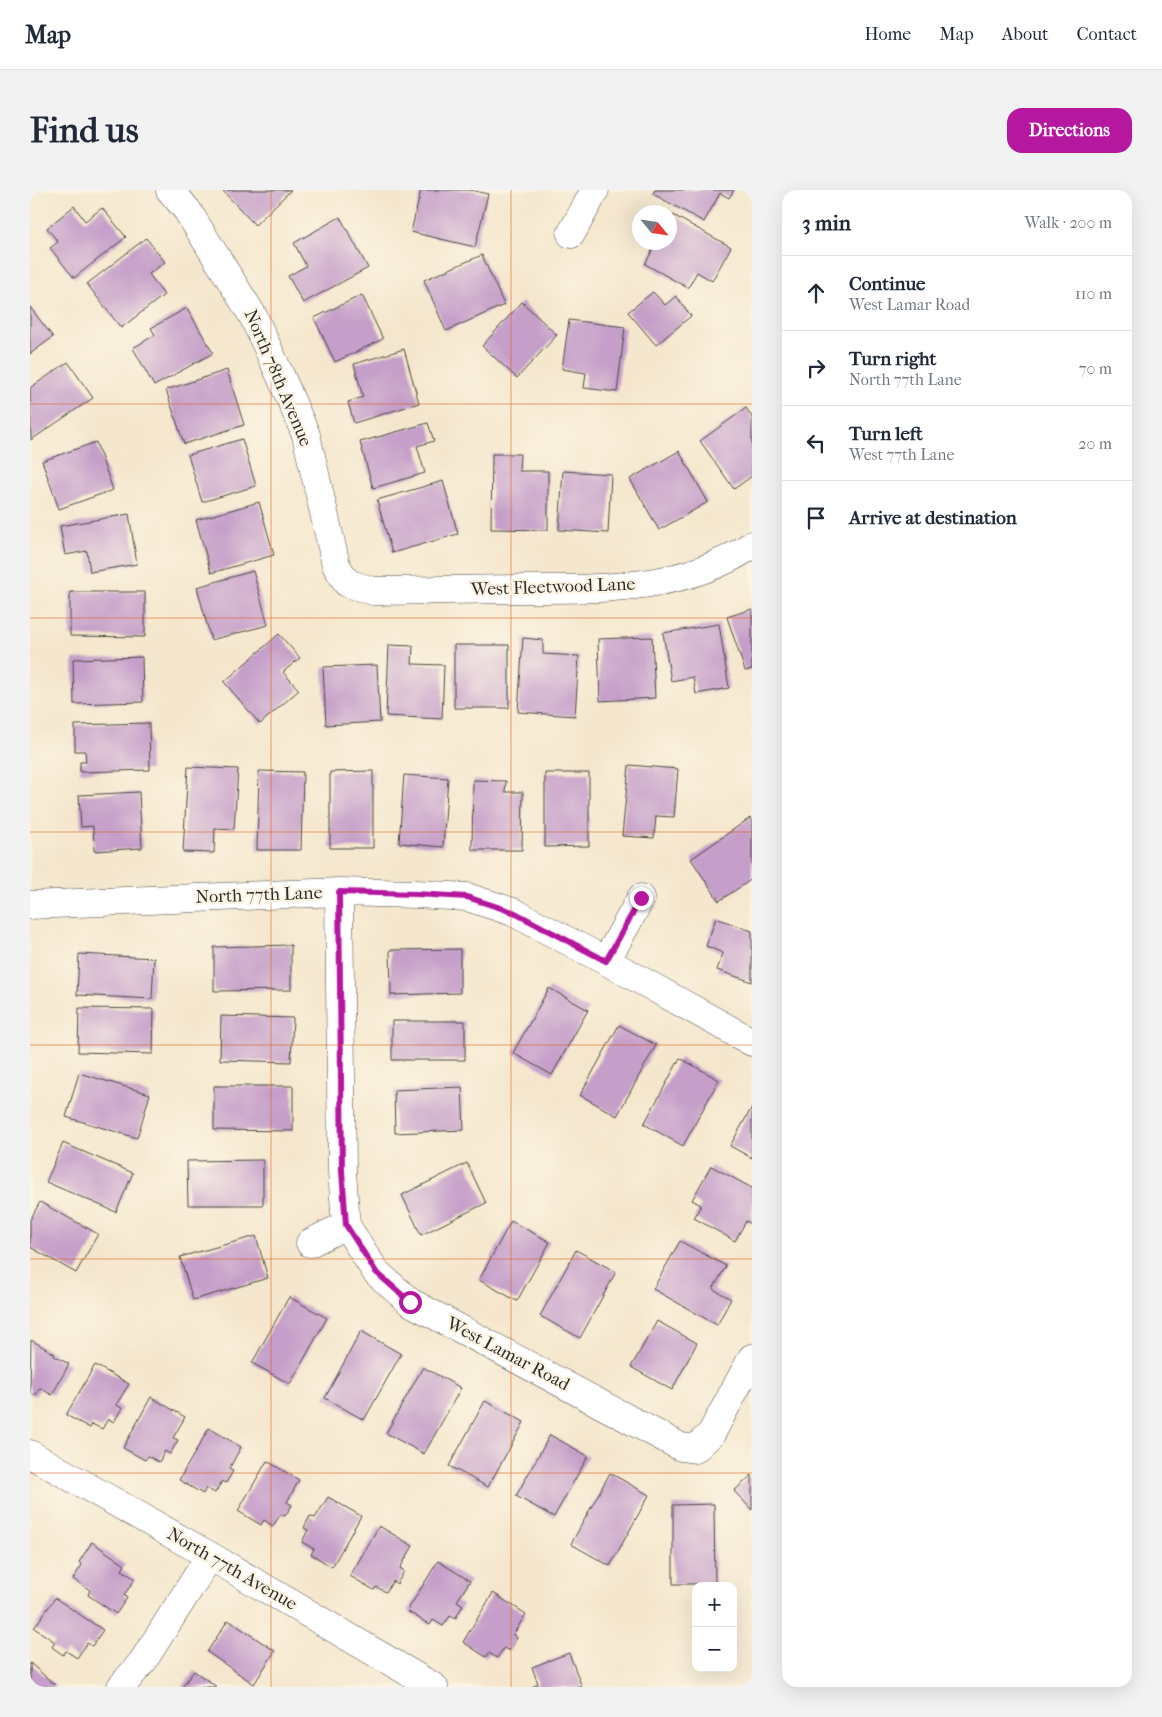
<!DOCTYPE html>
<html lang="en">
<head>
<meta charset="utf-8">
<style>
	body { margin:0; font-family:"IM FELL French Canon",serif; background:#f2f2f3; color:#1f2937 }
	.controls { position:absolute; right:15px; bottom:15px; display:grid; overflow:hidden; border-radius:10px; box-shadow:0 5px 20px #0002 }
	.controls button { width:45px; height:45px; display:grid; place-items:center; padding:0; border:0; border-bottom:1px solid #e0e1e3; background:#fff; color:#1f2937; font:25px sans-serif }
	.compass { position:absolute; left:602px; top:15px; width:45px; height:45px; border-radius:50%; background:#fff; box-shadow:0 5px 20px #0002; rotate:119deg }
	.stop { position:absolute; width:15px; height:15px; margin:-11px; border:4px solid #b5179e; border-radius:50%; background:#fff }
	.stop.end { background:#b5179e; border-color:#fff; box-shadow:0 1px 5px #0008 }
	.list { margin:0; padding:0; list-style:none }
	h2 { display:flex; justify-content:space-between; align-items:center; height:65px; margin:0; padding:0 20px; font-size:21px }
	h2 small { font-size:16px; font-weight:400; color:#747a83 }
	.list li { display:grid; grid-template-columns:32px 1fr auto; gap:15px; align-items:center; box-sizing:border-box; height:75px; padding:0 20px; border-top:1px solid #e0e1e3 }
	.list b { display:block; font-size:19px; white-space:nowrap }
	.list p { margin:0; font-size:16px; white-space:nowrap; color:#747a83 }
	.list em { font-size:16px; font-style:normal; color:#747a83 }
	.icon { flex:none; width:28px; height:28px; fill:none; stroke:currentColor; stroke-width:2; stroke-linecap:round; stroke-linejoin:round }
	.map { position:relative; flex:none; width:722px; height:1497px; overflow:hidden; border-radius:15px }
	header { display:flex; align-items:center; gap:30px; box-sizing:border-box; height:70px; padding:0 25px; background:#fff; border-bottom:1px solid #e0e1e3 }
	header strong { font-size:24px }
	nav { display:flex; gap:28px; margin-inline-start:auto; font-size:18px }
	.intro { display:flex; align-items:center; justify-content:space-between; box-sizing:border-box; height:120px; padding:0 30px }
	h1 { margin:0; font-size:35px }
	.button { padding:12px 22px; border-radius:15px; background:#b5179e; color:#fff; font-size:18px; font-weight:700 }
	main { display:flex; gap:30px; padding:0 30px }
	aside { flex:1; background:#fff; border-radius:15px; box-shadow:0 5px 20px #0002 }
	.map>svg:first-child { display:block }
	.building { fill:#c59ec9 }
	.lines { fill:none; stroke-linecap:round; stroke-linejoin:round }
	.minor-casing { stroke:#494743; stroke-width:29 }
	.minor { stroke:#fff; stroke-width:28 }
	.route { stroke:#b5179e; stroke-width:6 }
	.grid { fill:none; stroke:#df570e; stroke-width:1; stroke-opacity:0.55 }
	.labels { text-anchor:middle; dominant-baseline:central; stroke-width:5; stroke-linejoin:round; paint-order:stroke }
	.street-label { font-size:18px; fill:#2b2b2b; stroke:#fcf5e5 }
</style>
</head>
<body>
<header>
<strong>Map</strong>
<nav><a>Home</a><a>Map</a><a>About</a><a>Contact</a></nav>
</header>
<div class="intro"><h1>Find us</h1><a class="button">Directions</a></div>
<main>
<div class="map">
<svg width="722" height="1497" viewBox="0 0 722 1497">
	<rect width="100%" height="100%" fill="#fcf5e5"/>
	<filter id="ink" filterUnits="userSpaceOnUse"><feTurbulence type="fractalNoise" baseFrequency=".02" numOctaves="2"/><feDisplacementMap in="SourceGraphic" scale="10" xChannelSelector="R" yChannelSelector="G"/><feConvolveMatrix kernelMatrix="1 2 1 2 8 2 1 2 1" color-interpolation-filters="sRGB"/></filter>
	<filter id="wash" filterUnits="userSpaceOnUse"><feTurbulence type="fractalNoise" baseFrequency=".0096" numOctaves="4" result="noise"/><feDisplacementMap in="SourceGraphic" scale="20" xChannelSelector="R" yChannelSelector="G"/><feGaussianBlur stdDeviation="1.12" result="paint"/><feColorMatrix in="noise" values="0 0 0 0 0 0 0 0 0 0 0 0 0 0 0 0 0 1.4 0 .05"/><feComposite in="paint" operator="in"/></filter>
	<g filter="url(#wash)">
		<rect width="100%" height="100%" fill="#f5e7cd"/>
		<g id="blocks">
			<!-- building -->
			<path class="building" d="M192,0H261L225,35Z
				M391,0H440L458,4L445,57L381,42Z
				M625,0H704L699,8L690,3L674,32L623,4Z
				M44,16L55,31L72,18L96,47L44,88L20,58L28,52L17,38Z
				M643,25L701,57L682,91L667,82L658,98L615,74L627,52H640V30Z
				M310,27L338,78L273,113L258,86L276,76L264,53Z
				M116,48L135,72L119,84L134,105L91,138L57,94Z
				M452,65L474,115L416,141L394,90Z
				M623,102L635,115L646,106L661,126L626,155L598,122Z
				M332,105L353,149L305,172L284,128Z
				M492,112L527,145L487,188L452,156Z
				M0,117L23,147L0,164Z
				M157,118L183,163L124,196L103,158L125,145L121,138Z
				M539,130L595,137L587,202L554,198L556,183L532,179Z
				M374,159L389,213L324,233L318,212L333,207L324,174Z
				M38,172L63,208L1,250L0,198Z
				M197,180L214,235L154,254L136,200Z
				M716,218L722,227V286L704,299L670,251Z
				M398,233L404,251L387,256L395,283L343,298L330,252Z
				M212,249L226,296L172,312L158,265Z
				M66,252L83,300L29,319L12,271Z
				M649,261L678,312L629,340L600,289Z
				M462,264H490L489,281H518V340L461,339Z
				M533,281L581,284L578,343L529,340Z
				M413,291L428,344L362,363L347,310Z
				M229,312L244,365L181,383L166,330Z
				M99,324L107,374L60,382L57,361L35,365L30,336Z
				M223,381L238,435L181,450L167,397Z
				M40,402H115V447L40,446Z
				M722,419V479L715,481L697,427Z
				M689,434L699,498L666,504L663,487L641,491L633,443Z
				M249,444L270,468L253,482L269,500L230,534L194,492Z
				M622,447L625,508L570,511L568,449Z
				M493,448L513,450V464L549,466L545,526L488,522Z
				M359,455L383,456L382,474L414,475L412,529L356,526Z
				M424,455H479V518H424Z
				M112,467L113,512L44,514L43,469Z
				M347,475L350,532L296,535L293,477Z
				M119,533L120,580L50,582V572H56L55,561H45V535Z
				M599,575L648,579L644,627L626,626L624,648L592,646Z
				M158,577L208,579L204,639L185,638L184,663L153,662Z
				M229,581L273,582L271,660H227Z
				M343,581V658H300V582Z
				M515,583H559V656L515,657Z
				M374,585L418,588L413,657L369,653Z
				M443,590L476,591L475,602H493L492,660H442Z
				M109,602L112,658L64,661L63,636L51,637L49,605Z
				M720,628L722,632V689L689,711L661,669Z
				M686,728L722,741V792L687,780L693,763L676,756Z
				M261,755V800L184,801V757Z
				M430,759V803L361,805L360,760Z
				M49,764L124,768L122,809L47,805Z
				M519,798L558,820L522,885L483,863Z
				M49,818L124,819L123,864L48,862Z
				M191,826L263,828L261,872L190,870Z
				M362,831H435V870H362Z
				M589,835L626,855L587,926L550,905Z
				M650,868L689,890L653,956L614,934Z
				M49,883L120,904L107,948L36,927Z
				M184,896H263V941L184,940Z
				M432,897L434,940L365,943L364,900Z
				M722,917V968L700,956Z
				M33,953L103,983L86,1022L16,992Z
				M233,970V1015H158L157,971Z
				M437,973L456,1013L391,1045L372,1005Z
				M681,976L722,998V1034L716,1031L705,1051L664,1028L671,1015L662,1010Z
				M10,1012L68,1044L46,1083L0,1057V1030Z
				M481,1031L520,1052L487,1111L449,1090Z
				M226,1046L238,1088L163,1110L150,1067Z
				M650,1051L696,1076L683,1099L701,1109L687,1135L623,1099Z
				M546,1060L586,1082L550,1148L510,1126Z
				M259,1107L297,1128L260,1194L222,1173Z
				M627,1131L667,1153L642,1200L601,1177Z
				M331,1141L371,1164L334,1230L295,1208Z
				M1,1150L25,1164L24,1166L39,1174L22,1205L10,1198L5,1206L0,1203Z
				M65,1175L99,1194L86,1215L92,1218L84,1232L78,1229L72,1239L62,1234L60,1238L36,1225Z
				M393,1177L431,1198L394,1264L356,1243Z
				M121,1207L155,1227L143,1248L148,1250L140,1264L135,1261L129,1272L118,1266L115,1270L93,1258Z
				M455,1211L494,1232L458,1297L419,1276Z
				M179,1238L211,1257L199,1279L203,1281L196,1293L192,1291L185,1303L176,1298L173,1304L149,1290Z
				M520,1245L558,1266L524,1327L486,1306Z
				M237,1271L269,1290L257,1312L262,1315L255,1326L251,1324L243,1336L234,1330L231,1335L208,1321Z
				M580,1283L619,1305L580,1376L541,1354Z
				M722,1285V1320L704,1301Z
				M298,1307L331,1326L302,1377L281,1364L284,1359L272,1352L278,1340L274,1338L280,1326L285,1328Z
				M684,1314L685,1394H643V1315Z
				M349,1336L383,1356L370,1378L374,1381L367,1394L363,1391L356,1402L346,1397L344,1400L320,1386Z
				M62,1352L95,1375L92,1380L105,1389L94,1405L97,1408L86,1424L58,1405L60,1400L43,1389L52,1375L49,1372Z
				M408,1371L440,1391L427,1411L433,1415L425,1429L420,1426L413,1436L403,1430L400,1435L377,1421Z
				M463,1403L496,1424L483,1445L487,1448L479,1461L474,1458L467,1468L459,1463L456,1467L433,1452Z
				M25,1408L73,1440L62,1456L57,1453L47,1468L36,1461L33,1465L22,1457L25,1452L4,1438Z
				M198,1430L245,1461L224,1494L177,1462Z
				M539,1463L552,1497H502L508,1494L502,1477Z
				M0,1473L25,1495L23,1497H0Z
				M164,1481L187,1497H152Z"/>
		</g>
	</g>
	<g filter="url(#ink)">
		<use href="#blocks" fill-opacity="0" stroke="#494743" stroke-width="1"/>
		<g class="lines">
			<defs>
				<path id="minor" d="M140,0L157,20L223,126L251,187L276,245L306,375L317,393L343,401C392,400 441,400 491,399C570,399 654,401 722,355
					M541,44L565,0
					M309,702L312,981L316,1035L346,1082L380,1112L651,1257L665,1259L681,1244L722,1168
					M0,715L309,702L386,704L437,707L483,722L576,771L722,852
					M576,771L611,708
					M280,1053L316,1035
					M0,1264L180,1366L404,1497
					M91,1497L113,1471L180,1366"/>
			</defs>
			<!-- minor casing -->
			<use href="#minor" class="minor-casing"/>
			<!-- minor -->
			<use href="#minor" class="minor"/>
		</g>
	</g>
	<g class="lines" filter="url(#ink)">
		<!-- route -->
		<path class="route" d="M380,1112L346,1082L316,1035L312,981L309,702L386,704L437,707L483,722L576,771L611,708"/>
	</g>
	<!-- grid -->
	<path class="grid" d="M241,0V1497M481,0V1497M0,214H722M0,428H722M0,642H722M0,855H722M0,1069H722M0,1283H722"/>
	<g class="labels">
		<!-- street labels -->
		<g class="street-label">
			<text transform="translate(248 188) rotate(67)">North 78th Avenue</text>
			<text transform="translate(523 397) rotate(-2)">West Fleetwood Lane</text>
			<text transform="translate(229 705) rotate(-2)">North 77th Lane</text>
			<text transform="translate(478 1164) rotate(28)">West Lamar Road</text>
			<text transform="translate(202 1379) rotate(30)">North 77th Avenue</text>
		</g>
	</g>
</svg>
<div class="controls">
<button>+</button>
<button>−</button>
</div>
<svg class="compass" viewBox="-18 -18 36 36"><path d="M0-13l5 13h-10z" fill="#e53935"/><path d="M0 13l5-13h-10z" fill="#747a83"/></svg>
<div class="stop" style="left:380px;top:1112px"></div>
<div class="stop end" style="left:611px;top:708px"></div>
</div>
<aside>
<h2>3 min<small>Walk · 200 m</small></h2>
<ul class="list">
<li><svg class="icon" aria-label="ahead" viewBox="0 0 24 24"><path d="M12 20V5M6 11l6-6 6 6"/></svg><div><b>Continue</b><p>West Lamar Road</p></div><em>110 m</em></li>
<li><svg class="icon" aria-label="right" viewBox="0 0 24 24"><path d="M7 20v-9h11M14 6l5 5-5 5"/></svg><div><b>Turn right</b><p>North 77th Lane</p></div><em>70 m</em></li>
<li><svg class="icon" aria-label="left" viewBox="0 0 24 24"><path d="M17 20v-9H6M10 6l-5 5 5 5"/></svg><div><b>Turn left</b><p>West 77th Lane</p></div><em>20 m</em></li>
<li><svg class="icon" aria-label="arrive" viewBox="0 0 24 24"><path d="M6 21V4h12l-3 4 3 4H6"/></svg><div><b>Arrive at destination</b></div></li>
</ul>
</aside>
</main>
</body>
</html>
